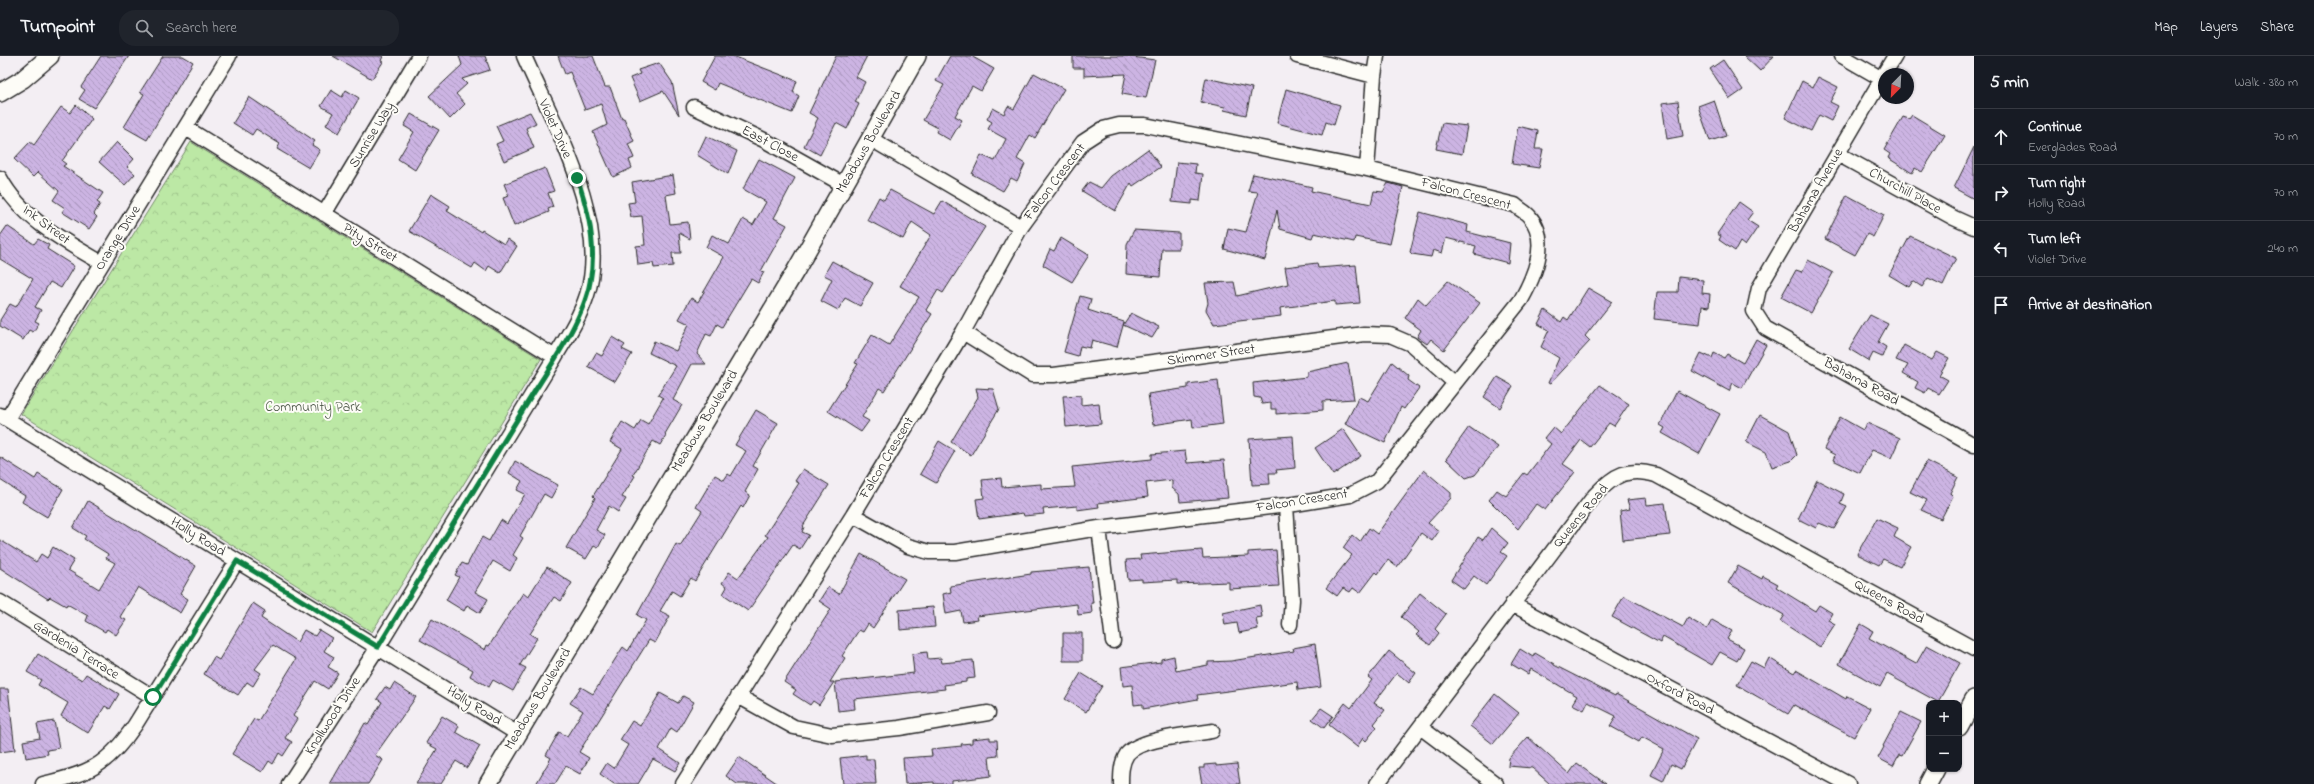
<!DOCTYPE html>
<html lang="en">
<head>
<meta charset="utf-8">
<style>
	body { margin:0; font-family:"Indie Flower",sans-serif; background:#20242c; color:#f1f3f6 }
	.controls { position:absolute; right:12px; bottom:12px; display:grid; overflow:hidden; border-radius:8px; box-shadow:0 1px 3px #0004 }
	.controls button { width:36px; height:36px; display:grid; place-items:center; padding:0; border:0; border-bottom:1px solid #363941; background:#171b24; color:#f1f3f6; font:20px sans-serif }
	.compass { position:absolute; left:1878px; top:12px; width:36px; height:36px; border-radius:50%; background:#171b24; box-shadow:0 1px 3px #0004; rotate:204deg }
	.stop { position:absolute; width:12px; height:12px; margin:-9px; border:3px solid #0b8043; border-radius:50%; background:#fff }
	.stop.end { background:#0b8043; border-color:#fff; box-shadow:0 1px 4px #0008 }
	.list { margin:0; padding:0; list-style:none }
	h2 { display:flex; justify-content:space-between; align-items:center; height:52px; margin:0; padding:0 16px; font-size:17px }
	h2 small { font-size:13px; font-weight:400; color:#9ea1a6 }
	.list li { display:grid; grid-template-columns:26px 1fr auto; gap:12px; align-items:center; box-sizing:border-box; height:56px; padding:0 16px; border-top:1px solid #363941 }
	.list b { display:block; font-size:15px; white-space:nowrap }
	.list p { margin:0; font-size:13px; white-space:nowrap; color:#9ea1a6 }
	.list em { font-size:13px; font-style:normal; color:#9ea1a6 }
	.icon { flex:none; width:22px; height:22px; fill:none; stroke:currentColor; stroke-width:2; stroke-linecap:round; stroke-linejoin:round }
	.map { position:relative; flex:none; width:1974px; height:728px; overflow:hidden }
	header { display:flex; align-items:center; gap:24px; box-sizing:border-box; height:56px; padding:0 20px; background:#171b24; border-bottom:1px solid #363941 }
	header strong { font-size:19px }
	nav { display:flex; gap:22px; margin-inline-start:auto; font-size:14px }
	.search { width:280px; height:36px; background:#20242c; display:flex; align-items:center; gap:10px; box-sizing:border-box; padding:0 14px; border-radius:16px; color:#9ea1a6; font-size:15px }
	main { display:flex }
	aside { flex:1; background:#171b24 }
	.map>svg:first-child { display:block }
	.park { fill:url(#park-crowns); stroke:#748a68 }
	.building { fill:url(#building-back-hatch); stroke:#2b2b2b }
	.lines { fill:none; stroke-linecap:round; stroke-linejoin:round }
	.minor-casing { stroke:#2b2b2b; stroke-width:17 }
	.tertiary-casing { stroke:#2b2b2b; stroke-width:20 }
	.minor { stroke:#fdfcf7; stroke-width:14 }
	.tertiary { stroke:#fdfcf7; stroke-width:17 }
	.route { stroke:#0b8043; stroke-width:5 }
	.labels { text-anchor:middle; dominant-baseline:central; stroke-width:4; stroke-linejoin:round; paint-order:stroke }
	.street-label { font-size:14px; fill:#2b2b2b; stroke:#fdfcf7 }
	.park-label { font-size:14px; fill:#4f5a4a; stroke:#fdfcf7 }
</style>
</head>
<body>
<header>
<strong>Turnpoint</strong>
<div class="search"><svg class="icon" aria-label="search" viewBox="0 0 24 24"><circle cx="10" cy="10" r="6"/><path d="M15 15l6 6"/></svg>Search here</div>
<nav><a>Map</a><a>Layers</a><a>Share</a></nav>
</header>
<main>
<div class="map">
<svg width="1974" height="728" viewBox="0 0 1974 728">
	<defs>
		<pattern id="park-crowns" width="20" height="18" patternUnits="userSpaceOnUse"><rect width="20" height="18" fill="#bce8a5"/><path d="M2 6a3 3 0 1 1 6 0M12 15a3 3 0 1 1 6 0" fill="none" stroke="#a2c78e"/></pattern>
		<pattern id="building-back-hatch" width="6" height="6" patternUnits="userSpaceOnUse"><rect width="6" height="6" fill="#ccb4e3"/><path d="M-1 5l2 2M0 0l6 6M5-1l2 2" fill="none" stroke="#af9bc3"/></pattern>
	</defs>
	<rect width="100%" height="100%" fill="#f3eef3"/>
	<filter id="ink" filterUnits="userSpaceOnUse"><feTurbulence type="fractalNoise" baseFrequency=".025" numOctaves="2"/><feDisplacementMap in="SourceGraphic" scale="8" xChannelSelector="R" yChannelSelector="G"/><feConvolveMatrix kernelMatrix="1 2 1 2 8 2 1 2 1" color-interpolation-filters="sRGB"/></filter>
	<g filter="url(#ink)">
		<!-- park -->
		<path class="park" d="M191,86L541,303L372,576L21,358Z"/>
		<!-- building -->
		<path class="building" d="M101,0H129L94,52L79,43L85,34L81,31Z
			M163,0H183L193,6L147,84L124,71L144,38L140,36Z
			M333,0H383L381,5L383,6L372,23Z
			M459,0H485L490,14L462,23L467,28L456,38L465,48L450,63L429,40L462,9Z
			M558,0H593L605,31H610L622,63L624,62L634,85L628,88L634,102L629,104L632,112L613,121L593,76L607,69L601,48L585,54L570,16L565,18Z
			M715,0H733L797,25L793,36L799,40L792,57L718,27L715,34L701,26Z
			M836,0H867L856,21L865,26L855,46L859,48L847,73L836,67L820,99L804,90L818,62L809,57Z
			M950,0H971L994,13L981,35L972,30L955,60L962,64L950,84L936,76L938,72L923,64L944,29L936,25Z
			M1073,0H1125L1155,4L1146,42L1122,38L1126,18L1084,20V12H1073Z
			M1744,0H1774L1760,15Z
			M1723,4L1743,34L1730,43L1710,13Z
			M659,7L672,26L679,59L663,35L640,45L630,22L640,18L638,14Z
			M1034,17L1064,33L1035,82L1030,79L1017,103L1025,108L1017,125L1011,122L1003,135L972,118L981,99L995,105L1006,83L988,73L992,66L987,63L993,52L1004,58L1008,50L1014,53Z
			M1818,21L1838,31L1830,46L1838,50L1831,65L1819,59L1811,75L1785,62L1802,25L1813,31Z
			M1206,22L1252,32L1246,59L1224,54L1225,51L1201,46Z
			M1286,33L1340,49L1334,69L1326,66L1322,79L1277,67Z
			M331,34L342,41L346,34L359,42L339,77L326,69L333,57L321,50Z
			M249,41L315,85L312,89L320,94L309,112L277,93L280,88L256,73L252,79L233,67Z
			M1714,44L1726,80L1710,85L1698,50Z
			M1678,45L1683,80L1667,83L1662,47Z
			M76,49L92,63L62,105L66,108L63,110L103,137L97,146L100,148L94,158L97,161L89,173L62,156L65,152L53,144L59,135L38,116L33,121L14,103L30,86L34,89L61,51L70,57Z
			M530,56L536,67L526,72L534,92L504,105L496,88L503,85L496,70Z
			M411,58L439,74L415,114L398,103L414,76L404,70Z
			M1912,59L1945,79L1922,116L1915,112L1912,117L1888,102L1890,98L1884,94L1903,61L1909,63Z
			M1442,67L1467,70L1462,98L1436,93Z
			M1518,70L1538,75L1535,93H1543L1539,112L1512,108Z
			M706,80L737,95L728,118L697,99Z
			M117,86L134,103L127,111L135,118L125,129L99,106Z
			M1974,91V143L1954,132Z
			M1148,93L1161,111L1133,130L1131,127L1115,155L1082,135L1089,126L1101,132L1111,120Z
			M759,103L795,122L774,162L787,169L761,215L764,216L758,227L751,223L722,271L717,268L711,280L706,278L697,298L706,308H692L673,344L682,349L665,378L666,379L660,389L653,385L633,419L635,420L622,441L626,443L618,456L609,450L596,474L605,479L598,492L594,490L586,503L566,492L595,442L593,440L622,393L610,386L622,366L635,374L641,364L648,368L663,342L658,339L676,310L649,297L654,285L676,295L689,268L679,263L691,242L698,246L724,201L706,191L712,179L729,188L743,163L753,169L766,146L743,133Z
			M1177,106L1196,108L1195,117L1203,118L1200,145L1192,144V148L1172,146Z
			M545,112L554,135L548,137L553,151L548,153L549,156L514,170L503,142L509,140L504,128Z
			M1253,118L1295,127L1312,131L1311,135L1371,148L1374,135L1383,136L1388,127L1403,131L1390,188L1355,181L1354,186L1314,177L1312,182L1280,173L1277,154L1265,204L1224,193L1228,172L1246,176L1258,136L1248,135Z
			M673,119L676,137L666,139L670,168L688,166L690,183L679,177L681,197H672L673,210L654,212L653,207L638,209L636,190L645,189L642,160L631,161L628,147L635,146L632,126Z
			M890,134L934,158L942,145L985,171L943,237L938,234L926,254L932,258L884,335L879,332L862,361L869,365L861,376L828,355L858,308L855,307L872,279L889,289L919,241L900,230L931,179L912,166L903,183L867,164L879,141L884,144Z
			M431,138L450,150L447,155L481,176L482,174L504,188L507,183L517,190L500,217L489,210L486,215L475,207L472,212L409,175Z
			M1847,139L1884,159L1873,181L1867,178L1855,199L1825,183Z
			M1739,146L1753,156L1747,164L1758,171L1745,190L1740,186L1735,195L1719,184L1721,180L1717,178Z
			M1420,156L1468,169L1467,176L1510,187L1508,207L1474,198L1476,190L1446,182L1442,197L1433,194L1431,201L1412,198L1410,196Z
			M7,170L34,188L38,183L49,189L47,193L74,210L61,232L50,226L35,251L41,254L35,265L39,267L33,276L29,274L23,284L0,270V264L10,248L16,251L33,223L0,203V180Z
			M1134,174L1179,177V193H1162L1160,221L1126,218L1127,188Z
			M1910,180L1956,202L1943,229L1928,222L1922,231L1913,225L1909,231L1889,219Z
			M1061,182L1089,199L1072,226L1043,209L1050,193L1054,195Z
			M1808,204L1833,217L1811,257L1781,241L1796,214L1802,216Z
			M832,205L873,227L860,250L845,242L838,254L821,245L832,223L824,219Z
			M1317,207L1318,212L1356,209L1360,247L1335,249V245L1280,252L1281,260L1214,268L1206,254L1208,247L1205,227L1234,226L1237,240L1288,228L1285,211Z
			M1679,221L1703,224L1702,237L1710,238L1709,251L1702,250L1700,268L1654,263L1657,236H1678Z
			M1448,225L1480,247L1444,294L1431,283L1427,288L1417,281L1421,274L1405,262L1418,242L1426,249Z
			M1588,232L1612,246L1585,280L1590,285L1550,328L1548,327L1559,302L1541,291L1549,274L1538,268L1545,254L1561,266L1564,261L1568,264Z
			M1080,240L1091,243L1088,254L1124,266L1117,291L1092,284L1090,292L1080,290L1078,300L1064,296Z
			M1131,257L1159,271L1152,282L1123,269Z
			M1870,259L1888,268L1878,286L1886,291L1882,301L1873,297L1869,305L1849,293Z
			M612,281L625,289L622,293L632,298L615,326L588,311L596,297L602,300Z
			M1756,283L1766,289L1742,332L1733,327L1729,335L1692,315L1701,297L1712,302L1714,297L1724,302L1727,298L1743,307Z
			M1904,289L1932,304L1937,296L1949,302L1939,319L1948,324L1939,338L1928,332L1925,337L1915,332L1918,326L1903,317L1908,309L1896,304Z
			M1392,306L1409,320L1408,324L1419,332L1404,353L1401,351L1385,387L1345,368L1359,341L1368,345Z
			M1348,307L1354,343L1323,345V354L1276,358V353H1271V347L1262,348L1260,342L1254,341L1253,327L1307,321V316Z
			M1497,321L1513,330L1500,352L1484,341Z
			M1218,324L1223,368L1193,372L1192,363L1153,369L1148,338L1188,332V328Z
			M1600,329L1629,348L1614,370L1609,367L1590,391L1581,384L1563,408L1575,416L1545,454L1536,448L1518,473L1489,444L1497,434L1506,440L1524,417L1527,419L1551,388L1544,382L1553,371L1561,378Z
			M976,332L993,333L999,353L971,399L951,386L978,341Z
			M1677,335L1720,358L1699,398L1662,377L1665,372L1660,369Z
			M1081,339V349L1099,347L1101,368L1066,371L1063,340Z
			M756,354L778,367L753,410L758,413L745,436L750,439L743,452L741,450L695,525L691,522L680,540L672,535L660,555L670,560L655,587L649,584L579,696L589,702L580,718L566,710L555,728H536L551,702L546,699L559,676L567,680L583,655L570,647L581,631L593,638L623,591L628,595L646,564L637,559L676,488L680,490L702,455L696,451L715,419L724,424L728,418L731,420L746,395L735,389Z
			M1760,359L1789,375L1797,399L1791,405L1772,411L1766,396L1746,386Z
			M1840,361L1863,374L1867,367L1900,382L1891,402L1872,394L1860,417L1833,404L1835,399L1824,393Z
			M1469,371L1498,391L1475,419L1466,422L1446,403Z
			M1343,373L1361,400L1333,419L1315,392Z
			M1293,380L1295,412L1276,414L1277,417H1269L1270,428L1252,429L1249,383Z
			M939,385L955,395L936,427L920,418Z
			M1185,395L1187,407L1224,404L1228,442L1180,446L1179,438L1172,432V424L1146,427L1148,441L1098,447L1099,451L1077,454V450L1043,453L1044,458L1024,460L1023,457L979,463L976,443L984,442L982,424L1001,422L1002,431L1041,428V433L1075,431L1072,411L1152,403V398Z
			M0,401L35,423L38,418L63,433L47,461L22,446L25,440L0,424Z
			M515,405L558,429L551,442L544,438L520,480L523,482L513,499L517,502L510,515L493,505L475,536L488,543L480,557L467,549L464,555L446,544L459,521L455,519L462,507L467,509L482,481L489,485L501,464L507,468L525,438L517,434L522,425L509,417Z
			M1927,405L1958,421L1950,437L1953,440L1941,463L1921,454L1927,444L1910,436Z
			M803,413L829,429L803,470L804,471L802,476L809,479L800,493L793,489L748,555L723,538L727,531L722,527L729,516L738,522L768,481L765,479L799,427L795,425Z
			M1424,414L1451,437V442L1428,467L1439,475L1432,485L1421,477L1397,511L1388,504L1378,518L1376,516L1360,537L1353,532L1350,536L1343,532L1337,540L1326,532L1352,499L1343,492L1352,479L1360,486L1369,472L1377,478Z
			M1817,424L1844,438L1840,448L1847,451L1834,473L1819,467L1816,472L1798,463Z
			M1646,442L1647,449L1665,447L1670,479L1623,484L1620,455L1630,453L1627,444Z
			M88,445L196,510L180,538L188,543L180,557L138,531L120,561L126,564L116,579L107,573L105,576L86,565L88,560L67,548L66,550L50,541L48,543L0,512V484L36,506L41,498L47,502L53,491L74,504L68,514L99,533L115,507L106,502L108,498L84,483L86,480L73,472Z
			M1877,462L1898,472L1894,481L1911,491L1900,511L1883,503L1879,509L1857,498Z
			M1491,472L1508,487L1501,496L1507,500L1486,529L1474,520L1464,533L1451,524L1478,481L1483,484Z
			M1202,494L1203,502L1248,500V496L1276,494L1279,530L1229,533V526L1177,528V524L1142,526V523L1128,524L1126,504L1141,503L1140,499Z
			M861,498L905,523L873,572L868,568L863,576L859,574L842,600L845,602L830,626H834L819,649L813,645L810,649L793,638L796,634L784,626L831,553L819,545L828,531L839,538Z
			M1738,510L1762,523L1763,520L1778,528L1776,531L1815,555L1819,549L1832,557L1828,564L1835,568L1820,591L1780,565L1784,559L1728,527Z
			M547,511L572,527L561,545L554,541L530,578L537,582L520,609L526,612L513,635L493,624L489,631L470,620L473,614L420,584L432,563L485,594L487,589L489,590L523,537L528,541Z
			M1089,511L1093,547H1091L1092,557L1078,559L1077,548L977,560L978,564L963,566L961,555L946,558L943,538L951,536L950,530L1031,518V516Z
			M1420,537L1446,558L1435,573L1439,577L1430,589L1416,579L1419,576L1401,561Z
			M1624,540L1683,571L1688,562L1707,573L1712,564L1732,575L1727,583L1744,592L1737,605L1720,596L1712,609L1663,581L1660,587L1612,561Z
			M253,547L265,555L261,562L297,586L304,574L315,580L319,574L332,582L324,595L334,601L328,611L338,617L328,633L315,625L293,660L297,663L285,682L292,686L283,700L279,697L273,708L269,705L262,716L232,698L254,663L258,665L296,603L273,589L255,613L261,617L253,630L247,626L238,639L204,618L214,601L219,604Z
			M1260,549L1262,561L1256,562L1258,573L1239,577L1237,567L1225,569L1223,557Z
			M933,551L935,571L900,574L899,554Z
			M1861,568L1873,575L1869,582L1916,608L1927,589L1960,607L1938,646L1887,618L1880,631L1839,608Z
			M1063,577H1082V605H1063Z
			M1315,588L1321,631L1298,634L1297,626L1197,639L1198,643L1143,653V648L1134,649L1132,629L1123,630L1121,611L1161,606V603L1174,600L1176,615L1208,609V606L1231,605L1294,595L1293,592Z
			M1520,593L1533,601L1535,597L1554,608V609L1615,640L1616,638L1697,683L1681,713L1671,708L1663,725L1651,719L1664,693L1642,681L1639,686L1610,670L1616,660L1588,646L1584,654L1572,648L1577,640L1531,613L1528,618L1511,608Z
			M1389,595L1416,617L1409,627L1397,617L1374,647L1385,654L1374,668L1377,671L1366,685L1363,682L1357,691L1329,669L1345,647L1351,652L1372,624L1368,621Z
			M927,596L928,603L941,602L942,607L973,604L975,622L966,623V626L944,629L945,633L854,643L855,653L838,655L835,626L914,617L912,598Z
			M38,598L82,624L86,618L119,638L110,653L105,650L88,677L61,660L68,647L38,629L41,624L27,616Z
			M1769,602L1794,617L1796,614L1846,643L1847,640L1870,652L1854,681L1794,649L1788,658L1737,629L1751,605L1764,612Z
			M1081,617L1102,630L1086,656L1065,643Z
			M394,627L416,641L375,699L383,704L368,728H330L365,667L368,669L382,646L377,643L385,631L390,634Z
			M0,633H8L15,694L0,696Z
			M660,637L678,647L683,640L694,646L677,676L671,672L659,693L680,707L675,715L653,703L638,728H614L600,718L607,707L614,712L628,689L620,684L632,665L640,670Z
			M1495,638L1519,657L1493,688L1470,670Z
			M1321,652L1333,660L1324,672L1312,663Z
			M1901,656L1921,666L1902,700L1899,699L1893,710L1878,702L1884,691L1883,690Z
			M442,660L459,670L456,676L480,690L467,712L456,705L441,728H416L437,693L426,687Z
			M54,665L59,692L47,694L48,698L26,702L23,685L40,682L37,668Z
			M990,681V684H997L998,700L989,701L991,720L952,725V728H934V726L905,728L903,702L932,700L931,693L962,690L961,688L972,687V683Z
			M1528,681L1569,718L1577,707L1606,728H1550L1532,712L1508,710L1509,702Z
			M866,699V703H874L876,728H843L840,702Z
			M739,701L778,728H737L726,720Z
			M1216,708V710L1237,708L1240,728H1202L1199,712H1204V709Z"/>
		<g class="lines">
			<defs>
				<path id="minor" d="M1297,0L1374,20
					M1842,0L1882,23
					M1884,18L1895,0
					M1884,19L1759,232L1754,255L1765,272L1974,389
					M694,51L764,84L844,129
					M186,72L555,301
					M871,83L1021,171
					M1838,98L1954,162L1974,171
					M1367,113L1374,20L1377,0
					M0,122C21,162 64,185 102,207
					M324,158L419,0
					M963,276L1032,319H1054L1364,278L1390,279L1411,288L1454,326
					M0,359L518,678
					M7,363L229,0
					M1286,449L1292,544L1290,569
					M1099,472L1113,585
					M0,546L153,641
					M1512,548L1848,728
					M738,640L794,671L832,679L899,672L988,657
					M1420,671L1496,728
					M43,728C90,717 107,710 135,669L237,505
					M289,728L378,591L555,301C567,281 580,261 587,239C611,165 553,67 524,0
					M683,728L853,459L963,276L1021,171L1083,86L1103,73L1119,69H1145L1367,113L1515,149C1519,153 1526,156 1529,160C1551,184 1534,221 1521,244L1377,425L1350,439L1295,448L1099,472L955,496H929L908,490L853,459
					M1121,728C1121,718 1121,707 1127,698C1140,682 1192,679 1212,675
					M1377,728L1595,439C1615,418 1628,411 1656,419L1974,593"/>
				<path id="tertiary" d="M0,37L23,23L50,0
					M1959,671L1974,643
					M488,728L796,214L917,0
					M1928,728L1936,713"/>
			</defs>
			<!-- minor casing -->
			<use href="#minor" class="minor-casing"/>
			<!-- tertiary casing -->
			<use href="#tertiary" class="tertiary-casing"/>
			<!-- minor -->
			<use href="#minor" class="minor"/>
			<!-- tertiary -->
			<use href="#tertiary" class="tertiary"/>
		</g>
	</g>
	<g class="lines" filter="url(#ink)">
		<!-- route -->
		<path class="route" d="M153,641L237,505L378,591C426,512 474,433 523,354C545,317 583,267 590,226C597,191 589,155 577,122"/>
	</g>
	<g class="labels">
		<!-- street labels -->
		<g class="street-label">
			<text transform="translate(555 73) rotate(66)">Violet Drive</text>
			<text transform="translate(372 79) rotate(-59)">Sunrise Way</text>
			<text transform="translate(869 86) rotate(-60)">Meadows Boulevard</text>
			<text transform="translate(770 88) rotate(28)">East Close</text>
			<text transform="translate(1055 126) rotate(-53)">Falcon Crescent</text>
			<text transform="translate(1816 135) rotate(-60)">Bahama Avenue</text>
			<text transform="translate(1905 135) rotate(29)">Churchill Place</text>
			<text transform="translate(1466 138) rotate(15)">Falcon Crescent</text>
			<text transform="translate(46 169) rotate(37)">Ink Street</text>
			<text transform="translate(118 182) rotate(-58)">Orange Drive</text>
			<text transform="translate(370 187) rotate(32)">Pity Street</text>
			<text transform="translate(1211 299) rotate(-8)">Skimmer Street</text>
			<text transform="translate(1861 326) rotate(29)">Bahama Road</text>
			<text transform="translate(705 365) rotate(-59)">Meadows Boulevard</text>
			<text transform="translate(887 402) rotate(-59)">Falcon Crescent</text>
			<text transform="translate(1302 445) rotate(-9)">Falcon Crescent</text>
			<text transform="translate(1581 460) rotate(-50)">Queens Road</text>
			<text transform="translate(198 481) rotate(32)">Holly Road</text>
			<text transform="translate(1889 546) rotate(29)">Queens Road</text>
			<text transform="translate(76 594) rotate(32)">Gardenia Terrace</text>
			<text transform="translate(1680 638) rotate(28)">Oxford Road</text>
			<text transform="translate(538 643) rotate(-59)">Meadows Boulevard</text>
			<text transform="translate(474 650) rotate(32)">Holly Road</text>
			<text transform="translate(333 660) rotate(-57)">Knollwood Drive</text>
		</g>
		<!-- park labels -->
		<g class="park-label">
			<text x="313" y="351">Community Park</text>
		</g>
	</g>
</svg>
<div class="controls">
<button>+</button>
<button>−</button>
</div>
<svg class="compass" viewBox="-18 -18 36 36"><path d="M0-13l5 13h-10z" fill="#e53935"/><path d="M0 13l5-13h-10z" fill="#9ea1a6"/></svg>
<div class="stop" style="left:153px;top:641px"></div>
<div class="stop end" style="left:577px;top:122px"></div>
</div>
<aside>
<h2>5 min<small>Walk · 380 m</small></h2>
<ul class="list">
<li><svg class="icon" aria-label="ahead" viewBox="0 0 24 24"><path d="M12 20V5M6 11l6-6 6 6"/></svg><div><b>Continue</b><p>Everglades Road</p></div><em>70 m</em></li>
<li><svg class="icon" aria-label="right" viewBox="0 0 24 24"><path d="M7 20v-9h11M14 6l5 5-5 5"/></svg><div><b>Turn right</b><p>Holly Road</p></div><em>70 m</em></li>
<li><svg class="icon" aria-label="left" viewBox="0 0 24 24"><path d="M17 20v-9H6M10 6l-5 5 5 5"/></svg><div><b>Turn left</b><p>Violet Drive</p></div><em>240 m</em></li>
<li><svg class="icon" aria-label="arrive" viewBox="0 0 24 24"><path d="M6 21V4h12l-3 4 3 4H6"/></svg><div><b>Arrive at destination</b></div></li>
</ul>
</aside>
</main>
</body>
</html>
